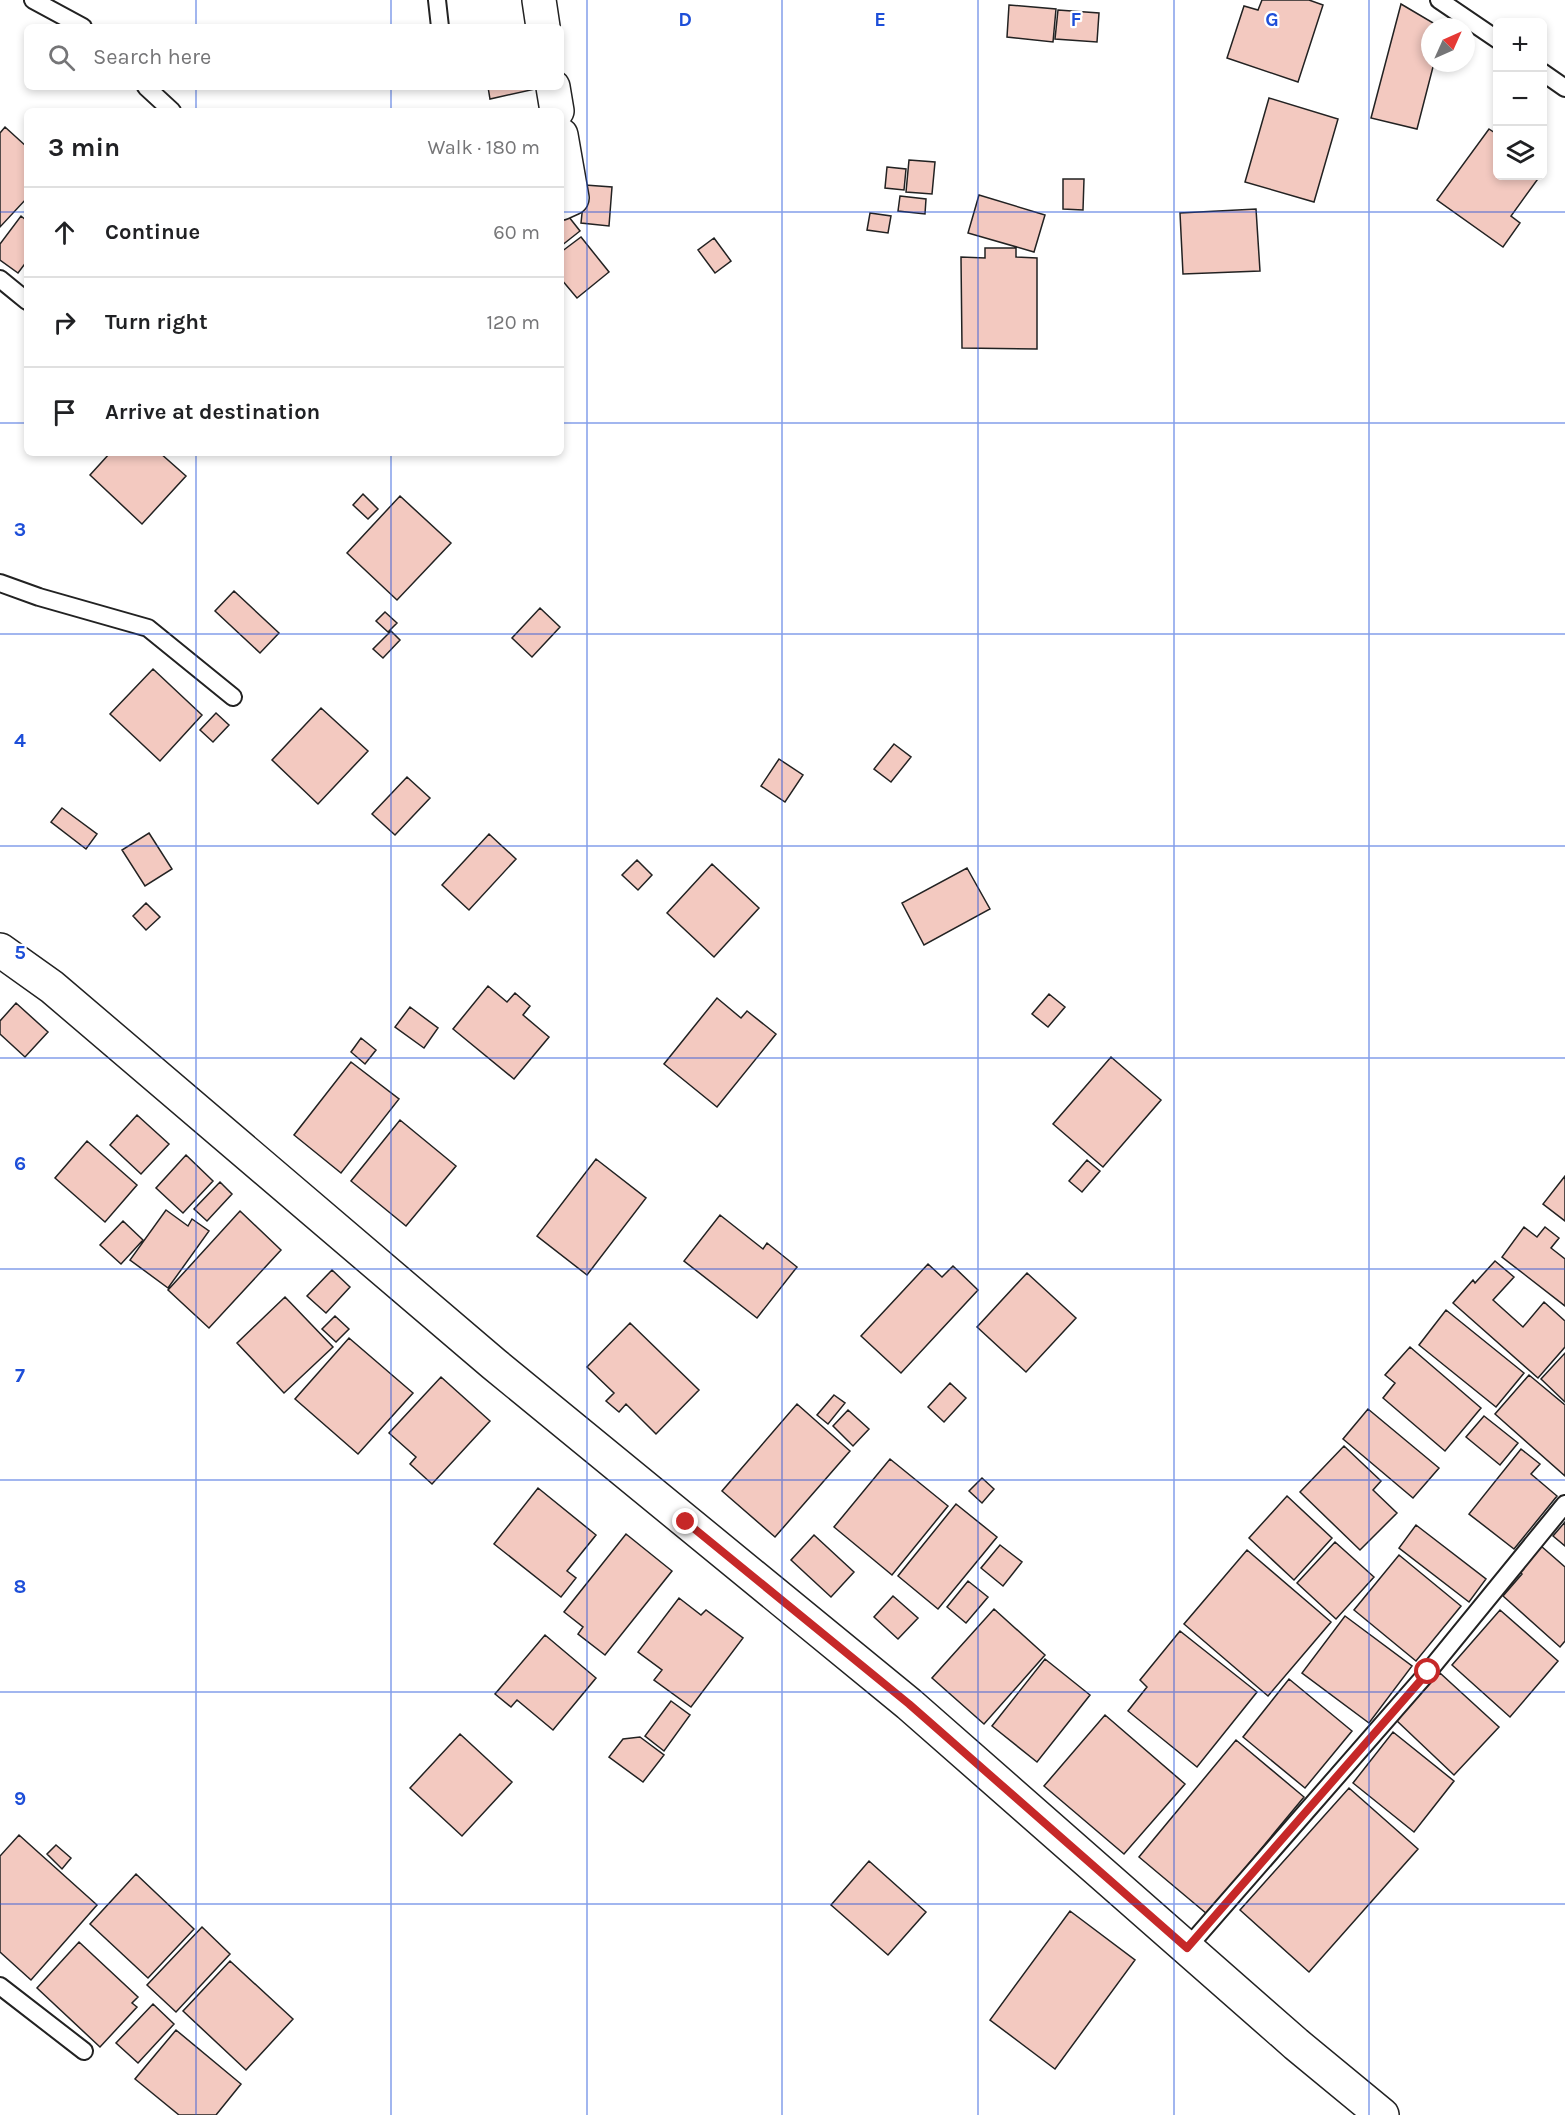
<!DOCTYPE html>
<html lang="en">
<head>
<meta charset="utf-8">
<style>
	body { margin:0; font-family:Karla,sans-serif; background:#f6f6f6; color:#202124 }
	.controls { position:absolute; right:18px; top:18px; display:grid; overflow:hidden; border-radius:9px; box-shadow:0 3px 9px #0003 }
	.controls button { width:54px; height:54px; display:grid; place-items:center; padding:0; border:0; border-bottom:2px solid #e0e0e0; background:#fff; color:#202124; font:30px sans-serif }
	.compass { position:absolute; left:1421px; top:18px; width:54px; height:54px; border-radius:50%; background:#fff; box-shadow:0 3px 9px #0003; rotate:45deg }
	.stop { position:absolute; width:18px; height:18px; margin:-14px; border:4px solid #c62828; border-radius:50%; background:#fff }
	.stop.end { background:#c62828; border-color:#fff; box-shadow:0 2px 6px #0008 }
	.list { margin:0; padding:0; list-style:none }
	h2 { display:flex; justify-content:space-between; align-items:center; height:78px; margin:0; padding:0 24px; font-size:26px }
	h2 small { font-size:20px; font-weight:400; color:#757577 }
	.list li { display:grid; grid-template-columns:39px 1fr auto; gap:18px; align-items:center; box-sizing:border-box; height:90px; padding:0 24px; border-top:2px solid #e0e0e0 }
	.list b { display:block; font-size:22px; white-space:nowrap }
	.list em { font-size:20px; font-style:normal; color:#757577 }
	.icon { flex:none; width:33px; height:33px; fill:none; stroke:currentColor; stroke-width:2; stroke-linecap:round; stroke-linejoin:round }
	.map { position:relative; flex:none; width:1565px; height:2115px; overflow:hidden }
	.search { position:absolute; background:#fff; box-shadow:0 3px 9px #0003; left:24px; top:24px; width:540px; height:66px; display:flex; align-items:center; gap:15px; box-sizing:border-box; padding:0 21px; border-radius:9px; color:#757577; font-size:22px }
	.panel { position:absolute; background:#fff; box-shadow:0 3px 9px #0003; left:24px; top:108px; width:540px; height:348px; border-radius:9px }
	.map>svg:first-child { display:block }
	.building { fill:#f3c9c0; stroke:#222; stroke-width:1.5 }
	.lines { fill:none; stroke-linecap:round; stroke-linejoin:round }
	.lane-casing { stroke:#222; stroke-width:20 }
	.street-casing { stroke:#222; stroke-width:36 }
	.lane { stroke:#fff; stroke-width:16 }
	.street { stroke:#fff; stroke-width:33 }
	.route { stroke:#c62828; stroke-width:8 }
	.grid { fill:none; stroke:#1d4ed8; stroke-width:1.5; stroke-opacity:0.55 }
	.grid-label { font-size:20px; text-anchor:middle; font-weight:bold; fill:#1d4ed8; stroke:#fff; stroke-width:4.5; stroke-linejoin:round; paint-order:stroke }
</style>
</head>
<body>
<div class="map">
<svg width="1565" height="2115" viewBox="0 0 1565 2115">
	<rect width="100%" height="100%" fill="#fff"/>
	<!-- building -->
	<path class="building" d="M1262,0H1309L1323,5L1298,82L1227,58L1244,6L1258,10Z
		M1401,4L1440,27H1430V63H1434L1417,129L1371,118Z
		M1009,5L1056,9L1053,42L1007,37Z
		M1058,10L1099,13L1097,42L1055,39Z
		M488,87H540V88L490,99Z
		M1269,98L1338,119L1314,202L1245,182Z
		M5,127L27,147V198L0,227V133Z
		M1489,129L1498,135V176H1540L1511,216L1520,223L1503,247L1437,200Z
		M909,160L935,162L932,194L906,192Z
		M887,167L906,169L904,190L885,188Z
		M1063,179H1084L1083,210L1063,209Z
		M585,185L612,187L609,226L581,223Z
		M979,195L1045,215L1034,252L968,233Z
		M900,196L926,199L925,214L898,211Z
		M1256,209L1260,271L1183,274L1180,213Z
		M565,212L580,231L561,246V215Z
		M870,213L891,216L888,233L867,230Z
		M21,216L27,221V261L18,273L0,260V244Z
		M581,237L609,272L577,298L561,279V252Z
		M714,238L731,261L715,273L698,250Z
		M985,248H1016V257L1037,258V349L962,348L961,257L985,258Z
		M110,453H160L186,476L142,524L90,475Z
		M363,494L378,509L368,519L353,505Z
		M400,496L451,543L397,600L347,553Z
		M234,591L279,633L260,653L215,611Z
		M540,608L560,627L532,657L512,638Z
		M385,612L397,623L388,632L376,621Z
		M391,631L400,640L383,658L373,649Z
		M153,669L202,715L160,761L110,714Z
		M321,708L368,751L318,804L272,760Z
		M216,713L229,725L213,742L200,730Z
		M894,744L911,757L891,782L874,769Z
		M779,759L803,775L785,802L761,786Z
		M407,777L430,798L395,835L372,814Z
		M62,808L97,834L86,849L51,822Z
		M149,833L172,869L145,886L122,850Z
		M489,834L516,859L469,910L442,885Z
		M637,860L652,875L638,890L622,875Z
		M712,864L759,908L714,957L667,913Z
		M967,868L990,909L924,945L902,903Z
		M146,903L160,917L146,930L133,916Z
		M488,986L507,1002L515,993L530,1006L523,1015L549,1037L514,1079L453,1029Z
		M1049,994L1065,1007L1048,1027L1032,1014Z
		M717,998L741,1018L747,1011L776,1034L717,1107L664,1064Z
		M16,1003L48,1032L25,1057L0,1034V1021Z
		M410,1007L438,1028L424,1048L395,1027Z
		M361,1038L376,1050L365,1064L351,1052Z
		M1111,1057L1161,1100L1103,1167L1053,1124Z
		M351,1062L399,1099L341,1173L294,1135Z
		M137,1115L169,1144L141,1174L110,1145Z
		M400,1120L456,1166L406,1226L351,1181Z
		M87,1141L137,1185L105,1222L55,1178Z
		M186,1155L213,1181L183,1213L156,1188Z
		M596,1159L646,1198L587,1275L537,1236Z
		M1087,1160L1100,1171L1082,1192L1069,1181Z
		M1565,1176V1221L1543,1204Z
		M220,1182L232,1194L207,1221L194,1209Z
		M166,1210L188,1226L192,1219L209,1231L168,1288L130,1260Z
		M240,1211L281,1250L209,1328L168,1290Z
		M720,1215L763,1249L767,1243L797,1267L757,1318L684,1261Z
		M123,1221L143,1240L121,1264L100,1245Z
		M1524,1227L1537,1237L1545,1227L1559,1238L1551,1248L1565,1259V1306L1502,1257Z
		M1495,1261L1514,1277L1493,1300L1523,1327L1544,1302L1565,1321V1347L1538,1378L1453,1303L1473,1280L1475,1283Z
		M928,1264L942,1277L953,1266L978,1290L901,1373L861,1336Z
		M332,1270L350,1287L326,1313L307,1296Z
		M1027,1273L1076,1318L1026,1372L977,1327Z
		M285,1297L333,1347L284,1393L237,1343Z
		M1446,1310L1524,1373L1496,1407L1419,1345Z
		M335,1316L349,1329L336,1342L322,1329Z
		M630,1323L699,1390L656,1434L626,1404L619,1412L606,1401L614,1393L587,1367Z
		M349,1338L413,1393L358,1454L295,1399Z
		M1410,1347L1481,1408L1445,1451L1383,1398L1395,1383L1385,1375Z
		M1565,1353V1402L1541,1379Z
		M1529,1375L1565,1405V1476L1495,1414Z
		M441,1377L490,1421L432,1484L410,1464L416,1457L389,1433Z
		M950,1383L966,1398L944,1422L928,1407Z
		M834,1395L845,1403L828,1424L817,1415Z
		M797,1404L850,1451L775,1537L722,1491Z
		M1368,1409L1439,1468L1413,1498L1343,1439Z
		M848,1410L869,1429L853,1446L833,1426Z
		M1484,1416L1518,1443L1500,1465L1466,1437Z
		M1344,1446L1381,1481L1373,1490L1397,1513L1360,1550L1300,1492Z
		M1521,1449L1540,1464L1531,1474L1557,1496L1514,1549L1469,1514Z
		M890,1459L948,1506L892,1575L834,1527Z
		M982,1478L994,1489L982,1503L969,1491Z
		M538,1488L596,1535L567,1571L576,1578L561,1597L494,1544Z
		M1287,1496L1332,1538L1294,1580L1249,1538Z
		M956,1504L997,1537L938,1609L898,1576Z
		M1565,1522V1546L1553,1536Z
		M1416,1525L1486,1579L1469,1602L1399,1548Z
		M626,1534L672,1571L605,1655L578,1634L583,1627L564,1612Z
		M814,1535L854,1572L831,1597L791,1560Z
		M1335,1542L1374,1577L1336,1619L1297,1583Z
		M1000,1545L1022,1562L1003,1586L981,1568Z
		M1541,1546L1565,1567V1641L1560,1647L1503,1596L1522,1574L1519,1571Z
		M1247,1550L1331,1622L1268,1696L1184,1624Z
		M1399,1555L1461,1606L1416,1661L1354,1610Z
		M968,1581L988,1597L966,1623L947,1607Z
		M893,1596L918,1618L898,1639L874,1617Z
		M679,1598L701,1615L706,1610L743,1638L691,1707L654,1680L662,1670L638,1652Z
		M994,1609L1045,1655L984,1724L932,1678Z
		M1500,1610L1558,1661L1510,1717L1452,1665Z
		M1345,1616L1412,1666L1369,1723L1302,1673Z
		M1180,1631L1257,1692L1197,1767L1128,1711L1147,1687L1140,1680Z
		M545,1635L596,1678L553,1730L517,1700L511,1707L495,1694Z
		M1045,1659L1090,1695L1037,1762L992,1726Z
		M1440,1673L1499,1727L1454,1775L1396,1720Z
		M1289,1679L1352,1731L1305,1788L1243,1737Z
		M671,1701L690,1715L664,1751L645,1736Z
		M1105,1715L1185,1784L1124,1854L1044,1786Z
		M1393,1732L1454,1781L1414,1832L1353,1783Z
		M460,1734L512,1782L462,1836L410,1788Z
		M640,1737L664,1755L643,1782L609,1757L623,1739Z
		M1236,1740L1304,1797L1207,1914L1139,1857Z
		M1349,1788L1418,1849L1309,1972L1240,1910Z
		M19,1835L97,1905L31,1980L0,1952V1856Z
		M56,1845L71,1858L62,1869L47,1854Z
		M869,1861L926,1912L888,1955L831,1905Z
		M136,1874L194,1929L148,1978L90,1924Z
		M1070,1911L1135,1960L1055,2069L990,2020Z
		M202,1927L230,1954L176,2012L147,1985Z
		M79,1942L138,1997L132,2003L137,2007L100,2047L37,1988Z
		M230,1961L293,2019L246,2070L183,2011Z
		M153,2004L174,2024L138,2063L116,2043Z
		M176,2030L241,2084L216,2115H179L135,2079Z"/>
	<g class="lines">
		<defs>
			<path id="lane" d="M33,0L83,27
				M437,0L440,27
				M1439,0L1498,40
				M1542,72L1565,88
				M146,87L172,111
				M0,279L27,301
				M0,583L39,597L148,628L233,697
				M1187,1948L1428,1672L1565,1504
				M0,1986L84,2051"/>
			<path id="street" d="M539,0L543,27
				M553,87L557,111
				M561,135L572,198L561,203
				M0,950L52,987L494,1364L909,1704L1296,2044L1382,2115"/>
		</defs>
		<!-- lane casing -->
		<use href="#lane" class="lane-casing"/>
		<!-- street casing -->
		<use href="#street" class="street-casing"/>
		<!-- lane -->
		<use href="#lane" class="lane"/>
		<!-- street -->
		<use href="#street" class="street"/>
	</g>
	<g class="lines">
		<!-- route -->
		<path class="route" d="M686,1522L909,1704L1187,1948L1428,1672"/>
	</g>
	<!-- grid -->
	<path class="grid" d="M196,0V27M391,0V27M587,0V2115M782,0V2115M978,0V2115M1174,0V2115M1369,0V2115M196,87V111M391,87V111M0,212H27M561,212H1565M0,423H27M561,423H1565M196,453V2115M391,453V2115M0,634H1565M0,846H1565M0,1058H1565M0,1269H1565M0,1480H1565M0,1692H1565M0,1904H1565"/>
	<g class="grid-label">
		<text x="685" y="26">D</text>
		<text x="880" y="26">E</text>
		<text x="1076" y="26">F</text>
		<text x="1272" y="26">G</text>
		<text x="20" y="536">3</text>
		<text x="20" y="747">4</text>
		<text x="20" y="959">5</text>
		<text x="20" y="1170">6</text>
		<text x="20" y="1382">7</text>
		<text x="20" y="1593">8</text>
		<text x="20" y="1805">9</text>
	</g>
</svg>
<div class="controls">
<button>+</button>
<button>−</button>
<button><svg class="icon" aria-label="layers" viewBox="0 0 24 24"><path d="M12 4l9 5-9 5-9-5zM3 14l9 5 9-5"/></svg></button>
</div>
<svg class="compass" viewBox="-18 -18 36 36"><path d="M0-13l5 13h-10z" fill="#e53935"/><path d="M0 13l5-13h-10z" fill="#757577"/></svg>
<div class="stop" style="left:1428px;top:1672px"></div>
<div class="stop end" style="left:686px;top:1522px"></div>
<div class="search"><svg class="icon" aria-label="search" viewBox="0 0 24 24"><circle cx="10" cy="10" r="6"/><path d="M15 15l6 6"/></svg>Search here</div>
<section class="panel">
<h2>3 min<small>Walk · 180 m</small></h2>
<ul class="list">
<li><svg class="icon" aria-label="ahead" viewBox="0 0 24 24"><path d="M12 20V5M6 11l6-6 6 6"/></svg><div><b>Continue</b></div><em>60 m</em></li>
<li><svg class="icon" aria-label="right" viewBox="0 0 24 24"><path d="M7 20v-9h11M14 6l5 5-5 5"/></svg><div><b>Turn right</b></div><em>120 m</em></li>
<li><svg class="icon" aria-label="arrive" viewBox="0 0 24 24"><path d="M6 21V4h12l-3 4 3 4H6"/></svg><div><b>Arrive at destination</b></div></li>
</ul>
</section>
</div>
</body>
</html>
